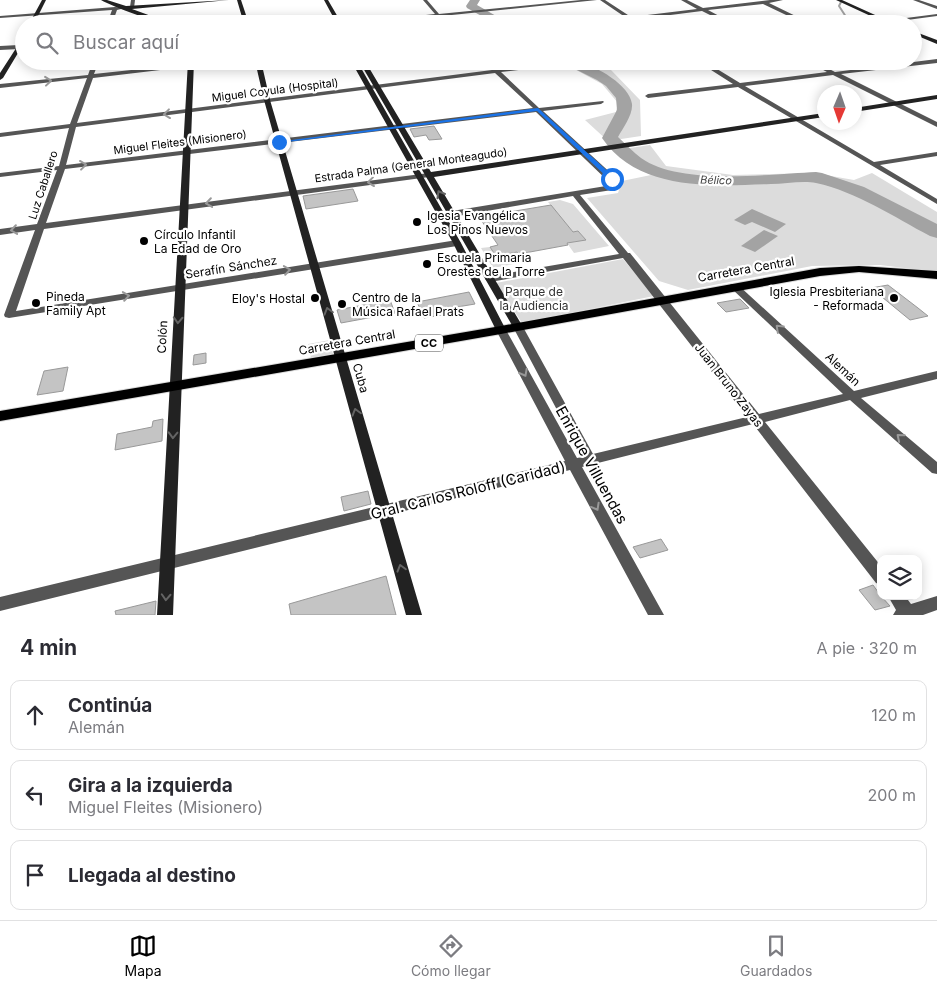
<!DOCTYPE html>
<html lang="es">
<head>
<meta charset="utf-8">
<style>
	body { margin:0; font-family:Inter,sans-serif; background:#f2f2f3; color:#2b2b33 }
	.controls { position:absolute; right:15px; bottom:15px; display:grid; overflow:hidden; border-radius:10px; box-shadow:0 2px 12px #0003 }
	.controls button { width:45px; height:45px; display:grid; place-items:center; padding:0; border:0; border-bottom:1px solid #e1e1e2; background:#fff; color:#2b2b33; font:25px sans-serif }
	.compass { position:absolute; left:817px; top:85px; width:45px; height:45px; border-radius:50%; background:#fff; box-shadow:0 2px 12px #0003; rotate:182deg }
	.stop { position:absolute; width:15px; height:15px; margin:-11px; border:4px solid #1a73e8; border-radius:50%; background:#fff }
	.stop.end { background:#1a73e8; border-color:#fff; box-shadow:0 1px 5px #0008 }
	.list { margin:0; padding:0; list-style:none }
	h2 { display:flex; justify-content:space-between; align-items:center; height:65px; margin:0; padding:0 20px; font-size:21px }
	h2 small { font-size:16px; font-weight:400; color:#7c7c81 }
	.list li { display:grid; grid-template-columns:32px 1fr auto; gap:15px; align-items:center; box-sizing:border-box; height:70px; margin:0 10px 10px; padding:0 10px; border:1px solid #e1e1e2; border-radius:10px }
	.list b { display:block; font-size:19px; white-space:nowrap }
	.list p { margin:0; font-size:16px; white-space:nowrap; color:#7c7c81 }
	.list em { font-size:16px; font-style:normal; color:#7c7c81 }
	.icon { flex:none; width:28px; height:28px; fill:none; stroke:currentColor; stroke-width:2; stroke-linecap:round; stroke-linejoin:round }
	.map { position:relative; flex:none; width:937px; height:615px; overflow:hidden }
	.search { position:absolute; background:#fff; box-shadow:0 2px 12px #0003; left:15px; right:15px; top:15px; height:55px; display:flex; align-items:center; gap:12px; box-sizing:border-box; padding:0 18px; border-radius:28px; color:#7c7c81; font-size:19px }
	.sheet { height:305px; background:#fff }
	nav { display:flex; justify-content:space-around; align-items:center; box-sizing:border-box; height:70px; border-top:1px solid #e1e1e2; background:#fff; font-size:14px; color:#7c7c81 }
	nav a { display:grid; justify-items:center; gap:2px }
	nav .on { color:#000 }
	.map>svg:first-child { display:block }
	.green { fill:#dcdcdc }
	.water { fill:#a3a3a3 }
	.lines { fill:none; stroke-linecap:round; stroke-linejoin:round }
	.stream { stroke:#a3a3a3; stroke-width:2 }
	.river { fill:#a3a3a3; fill-rule:evenodd }
	.building { fill:#c4c4c4; stroke:#999 }
	.primary-casing { stroke:#dbdbdb; stroke-width:2 }
	.street { fill:#555; fill-rule:evenodd }
	.secondary { fill:#222; fill-rule:evenodd }
	.primary { fill:#000; fill-rule:evenodd }
	.oneway { stroke:#999 }
	.oneway2 { stroke:#646464 }
	.route { fill:#1a73e8 }
	.poi-dot { fill:#000; stroke:#fff; stroke-width:2 }
	.labels { text-anchor:middle; dominant-baseline:central; stroke-width:4.5; stroke-linejoin:round; paint-order:stroke }
	.far-street-label { font-size:11px; fill:#000; stroke:#fff }
	.far-water-label { font-size:11px; font-style:italic; fill:#444; stroke:#fff }
	.shield { fill:#fff; stroke:#4c4c4c; stroke-width:1 }
	.shield-label { font-size:11px; font-weight:bold; fill:#000 }
	.poi-label { font-size:12px; fill:#000; stroke:#fff; text-anchor:start }
	.street-label { font-size:12px; fill:#000; stroke:#fff }
	.park-label { font-size:12px; fill:#333; stroke:#fff }
	.near-street-label { font-size:15px; fill:#000; stroke:#fff }
</style>
</head>
<body>
<div class="map">
<svg width="937" height="615" viewBox="0 0 937 615">
	<rect width="100%" height="100%" fill="#fff"/>
	<!-- green -->
	<path class="green" d="M582,63L611,70L640,100L641,136L608,141L585,120L616,112L618,103L602,84L567,65Z
		M650,145L666,166L733,175L814,173L854,180L872,173L937,212V272L880,265L812,266L688,290L659,281L587,198L618,193L622,181L651,175L628,163L617,150Z
		M560,200L573,204L609,246L574,253L567,243L585,239L578,231L573,232L548,202Z
		M490,247L496,256L517,252L524,262L493,268L481,248Z
		M623,259L654,296L522,323L496,283Z
		M330,340L333,354L311,358L308,344Z"/>
	<!-- water -->
	<path class="water" d="M752,209L786,224L775,232L752,222L745,225L734,220Z
		M764,230L778,236L755,252L741,246Z"/>
	<g class="lines">
		<!-- stream -->
		<path class="stream" d="M841,2L839,6L850,23"/>
		<!-- river -->
		<path class="river" d="M470,0H480L477,5L510,24H496L467,8L466,6Z
			M559,61C565,61 573,60 579,62C596,66 630,85 632,104C633,115 623,128 618,137C626,144 633,152 641,158C680,186 769,174 816,172L822,173L864,187L937,224V238L930,236C894,217 857,192 816,183C803,180 785,184 771,184C713,186 639,192 602,138L617,110L616,98L606,86L597,80Z"/>
	</g>
	<!-- building -->
	<path class="building" d="M434,126L442,139L429,140L426,135L414,137L410,129Z
		M353,189L358,201L306,209L303,196Z
		M551,205L573,232L578,231L586,240L567,243L568,245L519,254L517,252L496,256L490,247L498,245L479,217Z
		M888,285L918,308L928,316L910,320L871,288Z
		M469,292L475,304L457,307L459,312L424,318L417,302Z
		M740,299L749,308L726,312L717,303Z
		M390,300L395,313L341,323L337,310Z
		M206,353V363L193,365L194,355Z
		M68,367L63,391L37,395L44,371Z
		M163,419L162,441L115,450L117,434L152,427L153,421Z
		M368,491L371,504L344,511L341,497Z
		M661,539L668,550L640,558L633,547Z
		M386,576L396,615H291L289,604Z
		M873,585L881,596L890,606L875,610L859,590Z
		M156,601L155,615H116L115,611Z"/>
	<g class="lines">
		<defs>
			<path id="primary" d="M859,266L937,271V279L859,272L820,276L501,334L0,421V411L501,326L820,268Z"/>
		</defs>
		<!-- primary casing -->
		<use href="#primary" class="primary-casing"/>
		<!-- street -->
		<path class="street" d="M131,0H135L134,8L130,7Z
			M423,0H427L439,14L581,0H597L442,16L448,24H443L437,17L364,24H344L435,14Z
			M600,0H605L631,17L697,9L681,0H687L703,8L770,0H783L769,3L812,24H805L763,4L708,10L734,24H728L702,11L631,20L582,24L625,17Z
			M913,0H919L937,6V9Z
			M115,7L125,8L117,10L112,24H107L112,10L0,18V16Z
			M937,14V16L877,24H860Z
			M0,46L19,45L22,47L19,49L0,50Z
			M937,59V63L841,74L937,122V127L833,75L745,86L874,162L937,152V156L880,165L937,199V204L738,87L648,98L645,96L648,94L733,84L697,61H704L740,83L827,72L806,61H814L835,72Z
			M93,61H99L94,74L215,61H236L93,78L77,123L492,70L483,61H490L498,69L554,63L555,64L552,66L501,72L539,108L603,101L604,102L601,104L543,111L615,177L618,183L612,190L580,195L628,253H630L759,414L843,394L731,288L729,286L731,284H737L854,391L937,371V379L861,398L937,462V474L932,473L850,400L765,422L881,566V585L876,583L753,424L582,467L664,615H648L570,470L0,611V597L565,461L496,330L501,327L506,330L577,458L582,457L513,327L514,325L518,324L523,327L593,454L747,417L623,258L490,282L487,281L485,279L487,277L490,276L619,254L573,196L452,217L448,214L452,211L606,186L610,183L536,112L65,169L46,223L429,173L433,175L429,177L44,229L16,311L457,240L461,243L457,246L9,318L5,317L4,315L35,230L0,235V229L37,224L57,170L0,177V173L59,166L69,128L0,137V133L70,124L87,78L0,88V84L88,75ZM495,73L533,108L66,165L76,127Z
			M888,596H905L911,604L937,596V610L923,615H893L896,610Z"/>
		<!-- secondary -->
		<path class="secondary" d="M42,0H46L34,24H29Z
			M101,0H107L126,6L229,0L132,9L173,24C160,24 113,7 101,0Z
			M237,0H241L249,24H244Z
			M324,0H328L342,24H337Z
			M836,0H842L895,24H888Z
			M913,31L937,40V44L913,34Z
			M24,36V43L3,78L0,80V73Z
			M188,61H194L173,615H157Z
			M255,61H261L270,100L422,615H406L264,100Z
			M351,61H357L461,243L506,330L505,332H497L496,330L453,243Z
			M359,61H365L431,172L824,113V117L434,177L523,327L518,330L513,327Z
			M937,95V99L854,112V108Z"/>
		<!-- primary -->
		<use href="#primary" class="primary"/>
	</g>
	<!-- one-way arrows -->
	<defs><path id="oneway-chevron" d="M-2-3.5L2.5 0L-2 3.5" fill="none" stroke-width="1.6" stroke-linecap="round" stroke-linejoin="round" transform="scale(1.25)"/></defs>
	<g class="oneway">
		<use href="#oneway-chevron" transform="translate(48 81) rotate(-6)"/>
		<use href="#oneway-chevron" transform="translate(167 114) rotate(173)"/>
		<use href="#oneway-chevron" transform="translate(83 165) rotate(-7)"/>
		<use href="#oneway-chevron" transform="translate(371 182) rotate(173)"/>
		<use href="#oneway-chevron" transform="translate(209 203) rotate(172)"/>
		<use href="#oneway-chevron" transform="translate(14 230) rotate(172)"/>
		<use href="#oneway-chevron" transform="translate(287 270) rotate(-9)"/>
		<use href="#oneway-chevron" transform="translate(126 296) rotate(-9)"/>
		<use href="#oneway-chevron" transform="translate(779 328) rotate(-137)"/>
		<use href="#oneway-chevron" transform="translate(524 373) rotate(62)"/>
		<use href="#oneway-chevron" transform="translate(900 437) rotate(-140)"/>
		<use href="#oneway-chevron" transform="translate(596 507) rotate(61)"/>
	</g>
	<g class="oneway2">
		<use href="#oneway-chevron" transform="translate(440 194) rotate(-120)"/>
		<use href="#oneway-chevron" transform="translate(328 311) rotate(-106)"/>
		<use href="#oneway-chevron" transform="translate(178 320) rotate(93)"/>
		<use href="#oneway-chevron" transform="translate(356 412) rotate(-106)"/>
		<use href="#oneway-chevron" transform="translate(173 435) rotate(92)"/>
		<use href="#oneway-chevron" transform="translate(401 568) rotate(-106)"/>
		<use href="#oneway-chevron" transform="translate(166 597) rotate(93)"/>
	</g>
	<!-- route -->
	<path class="route" d="M538,108L614,177V180H610L537,111L279,143L276,142Z"/>
	<!-- markers -->
	<g class="poi-dot">
		<circle cx="417" cy="222" r="5"/>
		<circle cx="144" cy="241" r="5"/>
		<circle cx="427" cy="264" r="5"/>
		<circle cx="315" cy="298" r="5"/>
		<circle cx="894" cy="298" r="5"/>
		<circle cx="36" cy="303" r="5"/>
		<circle cx="342" cy="304" r="5"/>
	</g>
	<g class="labels">
		<!-- far-street labels -->
		<g class="far-street-label">
			<text transform="translate(275 90) rotate(-7)">Miguel Coyula (Hospital)</text>
			<text transform="translate(180 142) rotate(-7)">Miguel Fleites (Misionero)</text>
			<text transform="translate(411 165) rotate(-8)">Estrada Palma (General Monteagudo)</text>
			<text transform="translate(43 185) rotate(-72)">Luz Caballero</text>
		</g>
		<!-- far-water labels -->
		<g class="far-water-label">
			<text transform="translate(716 180) rotate(2)">Bélico</text>
		</g>
		<!-- shield labels -->
		<rect class="shield" x="415" y="334.5" width="28" height="17" rx="4"/>
		<g class="shield-label">
			<text x="429" y="343">CC</text>
		</g>
		<!-- poi labels -->
		<g class="poi-label">
			<text x="427" y="215">Igesia Evangélica<tspan x="427" dy="14">Los Pinos Nuevos</tspan></text>
			<text x="154" y="234">Círculo Infantil<tspan x="154" dy="14">La Edad de Oro</tspan></text>
			<text x="437" y="257">Escuela Primaria<tspan x="437" dy="14">Orestes de la Torre</tspan></text>
			<text x="884" y="291" text-anchor="end">Iglesia Presbiteriana<tspan x="884" dy="14">- Reformada</tspan></text>
			<text x="46" y="296">Pineda<tspan x="46" dy="14">Family Apt</tspan></text>
			<text x="352" y="297">Centro de la<tspan x="352" dy="14">Música Rafael Prats</tspan></text>
			<text x="305" y="298" text-anchor="end">Eloy's Hostal</text>
		</g>
		<!-- street labels -->
		<g class="street-label">
			<text transform="translate(231 267) rotate(-9)">Serafín Sánchez</text>
			<text transform="translate(746 269) rotate(-10)">Carretera Central</text>
			<text transform="translate(162 337) rotate(-87)">Colón</text>
			<text transform="translate(347 342) rotate(-10)">Carretera Central</text>
			<text transform="translate(843 369) rotate(43)">Alemán</text>
			<text transform="translate(361 378) rotate(74)">Cuba</text>
			<text transform="translate(729 385) rotate(52)">Juan Bruno Zayas</text>
		</g>
		<!-- park labels -->
		<g class="park-label">
			<text x="534" y="291">Parque de<tspan x="534" dy="14">la Audiencia</tspan></text>
		</g>
		<!-- near-street labels -->
		<g class="near-street-label">
			<text transform="translate(592 465) rotate(61)">Enrique Villuendas</text>
			<text transform="translate(468 490) rotate(-14)">Gral. Carlos Roloff (Caridad)</text>
		</g>
	</g>
</svg>
<div class="controls">
<button><svg class="icon" aria-label="layers" viewBox="0 0 24 24"><path d="M12 4l9 5-9 5-9-5zM3 14l9 5 9-5"/></svg></button>
</div>
<svg class="compass" viewBox="-18 -18 36 36"><path d="M0-13l5 13h-10z" fill="#e53935"/><path d="M0 13l5-13h-10z" fill="#7c7c81"/></svg>
<div class="stop" style="left:612px;top:179px"></div>
<div class="stop end" style="left:279px;top:142px"></div>
<div class="search"><svg class="icon" aria-label="search" viewBox="0 0 24 24"><circle cx="10" cy="10" r="6"/><path d="M15 15l6 6"/></svg>Buscar aquí</div>
</div>
<section class="sheet">
<h2>4 min<small>A pie · 320 m</small></h2>
<ul class="list">
<li><svg class="icon" aria-label="ahead" viewBox="0 0 24 24"><path d="M12 20V5M6 11l6-6 6 6"/></svg><div><b>Continúa</b><p>Alemán</p></div><em>120 m</em></li>
<li><svg class="icon" aria-label="left" viewBox="0 0 24 24"><path d="M17 20v-9H6M10 6l-5 5 5 5"/></svg><div><b>Gira a la izquierda</b><p>Miguel Fleites (Misionero)</p></div><em>200 m</em></li>
<li><svg class="icon" aria-label="arrive" viewBox="0 0 24 24"><path d="M6 21V4h12l-3 4 3 4H6"/></svg><div><b>Llegada al destino</b></div></li>
</ul>
</section>
<nav>
<a class="on"><svg class="icon" aria-label="map" viewBox="0 0 24 24"><path d="M3 6l6-2 6 2 6-2v14l-6 2-6-2-6 2zM9 4v14M15 6v14"/></svg>Mapa</a>
<a><svg class="icon" aria-label="directions" viewBox="0 0 24 24"><path d="M12 3l9 9-9 9-9-9zM9 14v-3h6M13 9l2 2-2 2"/></svg>Cómo llegar</a>
<a><svg class="icon" aria-label="saved" viewBox="0 0 24 24"><path d="M7 4h10v16l-5-4-5 4z"/></svg>Guardados</a>
</nav>
</body>
</html>
